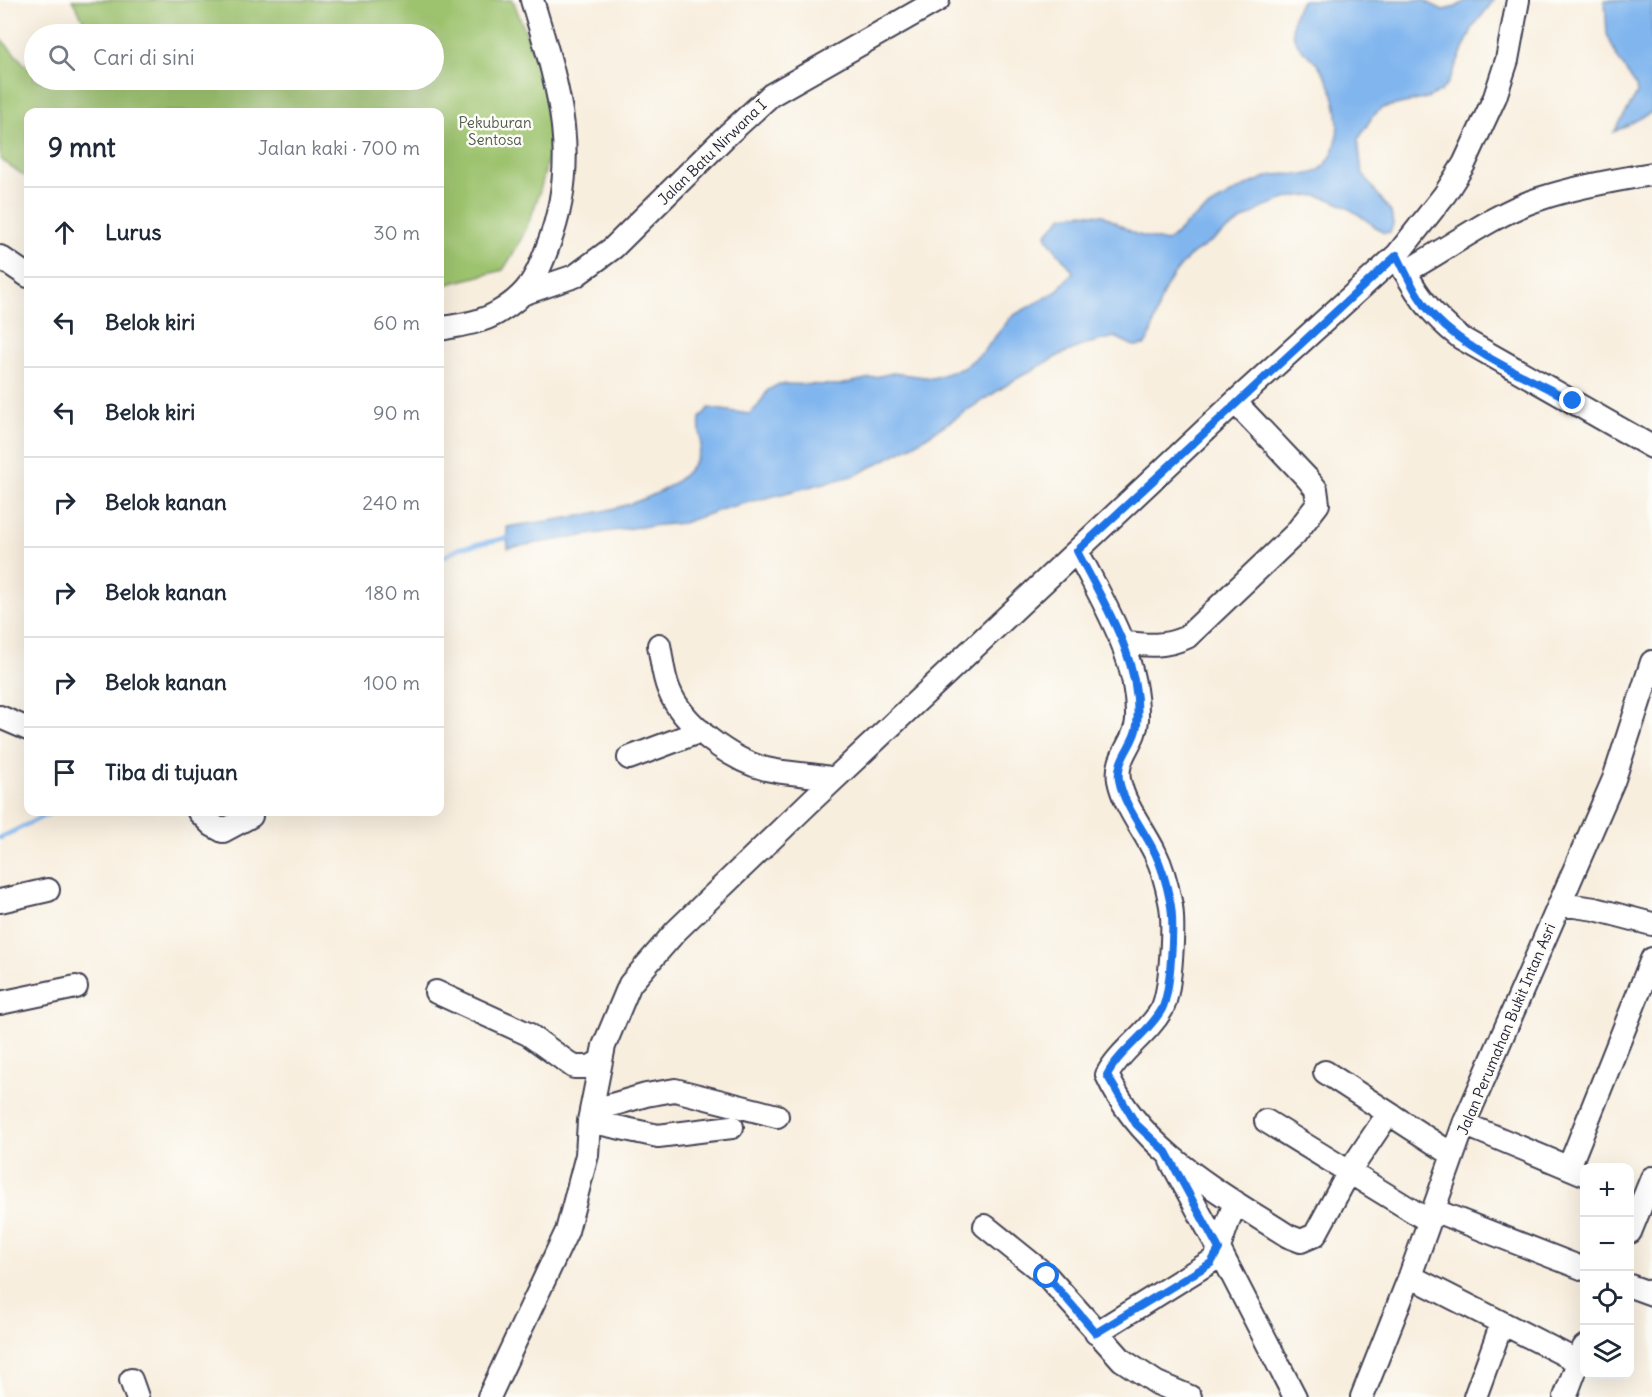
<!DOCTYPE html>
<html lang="id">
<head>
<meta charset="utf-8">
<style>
	body { margin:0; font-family:Delius,sans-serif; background:#f6f6f7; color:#1f2937 }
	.controls { position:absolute; right:18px; bottom:18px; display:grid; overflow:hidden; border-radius:12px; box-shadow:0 6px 24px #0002 }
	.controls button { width:54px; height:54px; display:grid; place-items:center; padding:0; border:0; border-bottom:2px solid #e0e1e3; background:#fff; color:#1f2937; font:30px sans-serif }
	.stop { position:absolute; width:18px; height:18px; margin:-14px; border:4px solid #1a73e8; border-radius:50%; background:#fff }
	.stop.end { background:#1a73e8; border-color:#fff; box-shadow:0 2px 6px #0008 }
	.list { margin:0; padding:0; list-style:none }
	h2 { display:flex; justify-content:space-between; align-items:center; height:78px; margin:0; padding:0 24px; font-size:26px }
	h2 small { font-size:20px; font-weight:400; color:#747a83 }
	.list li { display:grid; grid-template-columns:39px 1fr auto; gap:18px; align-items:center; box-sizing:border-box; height:90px; padding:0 24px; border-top:2px solid #e0e1e3 }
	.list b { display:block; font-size:22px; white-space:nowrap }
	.list em { font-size:20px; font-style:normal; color:#747a83 }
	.icon { flex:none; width:33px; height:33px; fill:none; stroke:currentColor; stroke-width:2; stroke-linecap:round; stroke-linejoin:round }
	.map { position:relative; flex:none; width:1652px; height:1397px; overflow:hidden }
	.search { position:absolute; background:#fff; box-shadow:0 6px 24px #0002; left:24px; top:24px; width:420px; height:66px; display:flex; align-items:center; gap:15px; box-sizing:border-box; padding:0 21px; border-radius:33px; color:#747a83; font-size:22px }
	.panel { position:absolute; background:#fff; box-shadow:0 6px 24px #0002; left:24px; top:108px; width:420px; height:708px; border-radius:12px }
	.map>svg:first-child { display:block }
	.green { fill:#9dc36e; stroke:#607254; stroke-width:1.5 }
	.water { fill:#80b5ee; stroke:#516c94; stroke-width:1.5 }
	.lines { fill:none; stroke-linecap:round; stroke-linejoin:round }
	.stream { stroke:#80b5ee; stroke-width:4.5 }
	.minor-casing { stroke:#424153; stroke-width:26 }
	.minor { stroke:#fff; stroke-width:22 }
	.route { stroke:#1a73e8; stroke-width:8 }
	.labels { text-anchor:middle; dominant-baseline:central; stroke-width:5; stroke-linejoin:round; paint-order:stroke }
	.park-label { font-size:15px; fill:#4d5a4d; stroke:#fdfcf7 }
	.street-label { font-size:15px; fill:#22223b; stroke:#fdfcf7 }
</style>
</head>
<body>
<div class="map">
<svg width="1652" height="1397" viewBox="0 0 1652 1397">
	<rect width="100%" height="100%" fill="#fdfcf7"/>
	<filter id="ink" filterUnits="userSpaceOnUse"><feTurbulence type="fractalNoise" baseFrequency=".0167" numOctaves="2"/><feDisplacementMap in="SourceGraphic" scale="12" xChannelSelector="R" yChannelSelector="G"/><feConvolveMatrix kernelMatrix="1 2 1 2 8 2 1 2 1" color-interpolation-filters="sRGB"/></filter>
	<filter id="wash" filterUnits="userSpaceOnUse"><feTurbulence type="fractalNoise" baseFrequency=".008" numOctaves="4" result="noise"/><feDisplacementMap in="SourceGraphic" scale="24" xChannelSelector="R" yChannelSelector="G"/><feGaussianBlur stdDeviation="1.35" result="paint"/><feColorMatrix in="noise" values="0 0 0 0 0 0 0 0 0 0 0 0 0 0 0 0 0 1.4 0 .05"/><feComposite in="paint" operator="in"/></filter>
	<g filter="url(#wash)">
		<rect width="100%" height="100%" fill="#f8eede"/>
		<!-- green -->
		<path class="green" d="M72,0H513C525,33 541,66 548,100C558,154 533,226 503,270L440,286V112H28V178L0,159V38L29,69L34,65V80H434V34H75L87,26Z"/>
		<!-- water -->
		<path class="water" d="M1303,0H1423L1443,10L1456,7L1467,0H1494L1473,27L1448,83L1440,92L1427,98L1382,108L1372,117L1358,140L1362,173L1391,212L1393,225L1390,232L1384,233C1367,221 1349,206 1329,199C1281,182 1229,231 1190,256C1175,271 1163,288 1158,309C1154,322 1153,333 1145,345L1134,346L1115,337L1086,344L1060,355L1016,379L915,444L856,475L726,508L683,523L638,527L508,548L507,527C560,518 680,511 700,450C703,439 698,429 700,418L709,408L749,414L758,406L768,390L779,384L839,385L893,373L933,378L963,368L982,353L1012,316L1056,292L1073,272C1066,259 1050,248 1046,234L1063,216L1082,213L1103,215L1135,234L1166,242C1176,236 1181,228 1190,221C1208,206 1247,183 1270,176C1285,171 1306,179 1319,170C1348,148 1339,95 1321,69C1313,57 1296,48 1293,34C1291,22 1295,8 1303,0Z
			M1605,0H1652V112L1614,132L1637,94L1636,86L1617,57L1607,34Z"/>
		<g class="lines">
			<!-- stream -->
			<path class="stream" d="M440,559L460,548L511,537
				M0,838L52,812"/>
		</g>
	</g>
	<g filter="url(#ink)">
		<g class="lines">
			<defs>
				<path id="minor" d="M1397,255C1413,290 1430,314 1461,338L1652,447
					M0,257L28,276
					M1405,272C1446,250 1495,213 1539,199C1575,187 1614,180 1652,174
					M525,293L575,276L613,248L724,138L771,95L938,0
					M440,329C458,325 480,323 497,313C528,295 536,279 548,246C582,157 558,86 532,0
					M1077,551C1104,604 1139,658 1137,720C1136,742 1115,756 1119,780C1124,806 1144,830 1155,853C1162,867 1167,886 1170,901C1175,921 1171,991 1162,1009C1148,1034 1120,1050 1107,1075C1142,1152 1220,1192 1288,1236L1301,1241L1315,1235L1349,1172L1388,1114
					M1123,642C1148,646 1165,647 1187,637L1295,534L1318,504L1316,489L1307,478L1235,402
					M659,645C662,660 663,676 669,690C682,724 731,760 766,769C788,774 811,774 834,779
					M0,717L28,729
					M629,758L701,731
					M199,812L212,825L223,831L251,816
					M0,901L48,890
					M1560,904L1595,909L1652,924
					M436,992L528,1034L574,1067H590L601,1061
					M0,1003L76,987
					M1325,1072L1453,1155
					M591,1111L646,1095L675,1090L777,1116
					M589,1121L658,1136L732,1127
					M1266,1121L1429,1221
					M1464,1124L1584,1174
					M1171,1161L1219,1249L1295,1397
					M1569,1167L1652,959
					M1433,1210L1584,1269
					M985,1226L1047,1276L1122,1360L1157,1383L1190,1397
					M1630,1232L1652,1178
					M1410,1276L1579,1362
					M1630,1286L1652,1294
					M1096,1333L1215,1259L1235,1202
					M131,1380L137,1397
					M489,1397L567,1231L587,1155L589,1121L604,1046L630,984L676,931L811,801L1235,402L1397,255L1445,194L1464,164L1495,97L1507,60L1518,0
					M1362,1397L1410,1276L1464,1124L1614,779L1652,662
					M1475,1397L1502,1323
					M1565,1397L1584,1347"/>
			</defs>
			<!-- minor casing -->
			<use href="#minor" class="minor-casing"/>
			<!-- minor -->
			<use href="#minor" class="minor"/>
		</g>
	</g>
	<g class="lines" filter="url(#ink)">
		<!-- route -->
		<path class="route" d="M1047,1276L1096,1333L1211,1263L1219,1249L1166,1152L1136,1124L1107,1075C1120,1050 1148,1034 1162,1009C1171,991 1175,921 1170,901C1167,886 1162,867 1155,853C1144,830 1124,806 1119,780C1116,757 1135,745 1137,725C1143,662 1104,604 1077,551L1397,255C1407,276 1418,300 1435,317C1472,355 1527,377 1573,401"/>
	</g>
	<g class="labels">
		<!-- park labels -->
		<g class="park-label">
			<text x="495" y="122">Pekuburan<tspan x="495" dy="17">Sentosa</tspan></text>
		</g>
		<!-- street labels -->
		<g class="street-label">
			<text transform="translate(712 152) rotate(-44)">Jalan Batu Nirwana I</text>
			<text transform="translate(1506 1029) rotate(-67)">Jalan Perumahan Bukit Intan Asri</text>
		</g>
	</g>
</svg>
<div class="controls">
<button>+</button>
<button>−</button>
<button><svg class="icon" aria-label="locate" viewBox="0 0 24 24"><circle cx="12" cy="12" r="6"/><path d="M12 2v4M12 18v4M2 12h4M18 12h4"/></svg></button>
<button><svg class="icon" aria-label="layers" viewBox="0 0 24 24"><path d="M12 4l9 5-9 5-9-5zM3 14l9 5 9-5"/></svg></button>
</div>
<div class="stop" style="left:1047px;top:1276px"></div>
<div class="stop end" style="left:1573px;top:401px"></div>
<div class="search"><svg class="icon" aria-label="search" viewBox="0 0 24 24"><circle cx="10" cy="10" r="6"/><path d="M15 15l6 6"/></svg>Cari di sini</div>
<section class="panel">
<h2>9 mnt<small>Jalan kaki · 700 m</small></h2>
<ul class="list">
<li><svg class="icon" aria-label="ahead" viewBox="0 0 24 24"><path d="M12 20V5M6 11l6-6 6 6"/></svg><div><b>Lurus</b></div><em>30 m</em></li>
<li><svg class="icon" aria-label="left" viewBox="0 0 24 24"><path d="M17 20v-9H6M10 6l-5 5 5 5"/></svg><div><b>Belok kiri</b></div><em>60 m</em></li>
<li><svg class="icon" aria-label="left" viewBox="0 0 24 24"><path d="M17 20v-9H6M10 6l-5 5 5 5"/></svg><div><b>Belok kiri</b></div><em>90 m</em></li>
<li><svg class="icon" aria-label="right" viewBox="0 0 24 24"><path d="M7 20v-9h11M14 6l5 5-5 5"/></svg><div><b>Belok kanan</b></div><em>240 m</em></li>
<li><svg class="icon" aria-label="right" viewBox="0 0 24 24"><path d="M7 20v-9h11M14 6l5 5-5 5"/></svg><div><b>Belok kanan</b></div><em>180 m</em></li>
<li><svg class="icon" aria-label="right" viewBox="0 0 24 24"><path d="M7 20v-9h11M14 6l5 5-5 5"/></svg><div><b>Belok kanan</b></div><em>100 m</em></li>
<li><svg class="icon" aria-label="arrive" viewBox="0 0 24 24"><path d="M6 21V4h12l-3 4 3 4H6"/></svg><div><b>Tiba di tujuan</b></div></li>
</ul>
</section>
</div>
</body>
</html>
